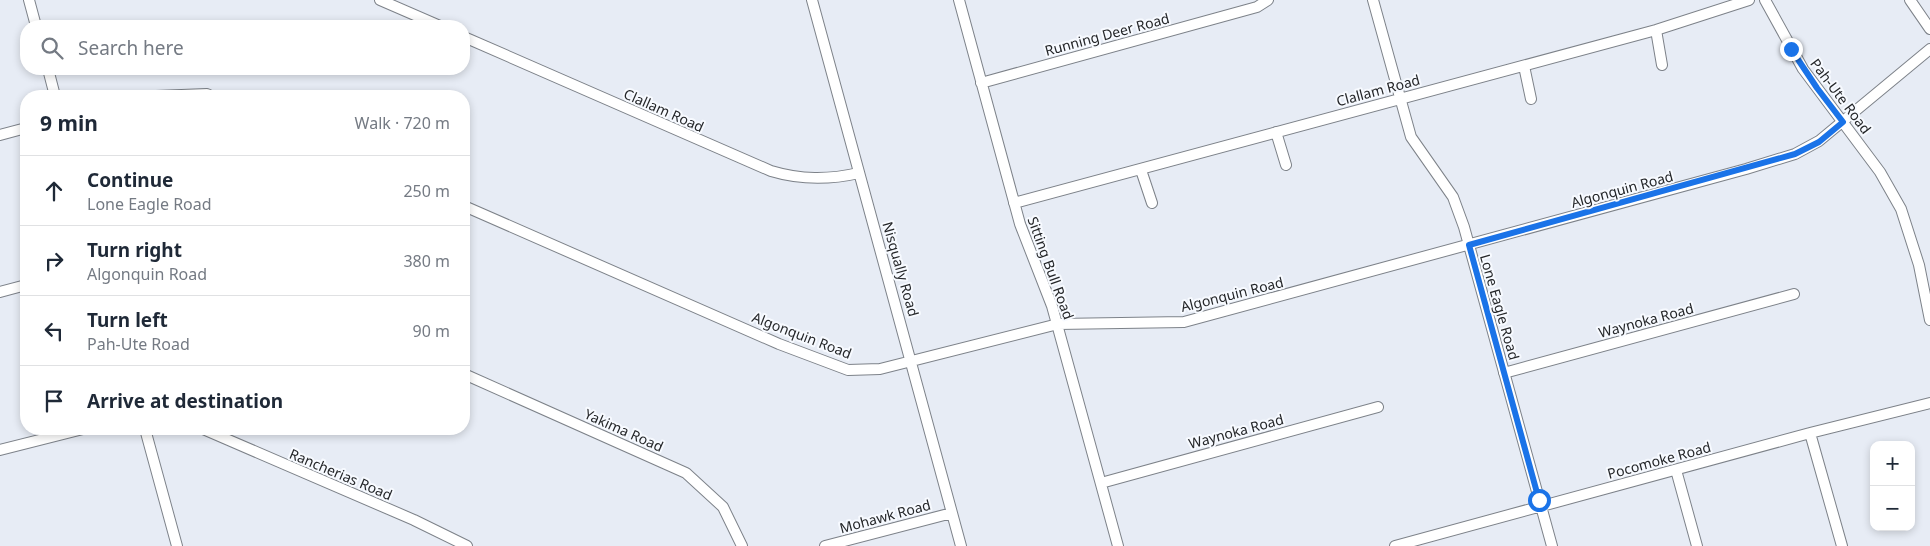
<!DOCTYPE html>
<html lang="en">
<head>
<meta charset="utf-8">
<style>
	body { margin:0; font-family:"Noto Sans",sans-serif; background:#f2f2f3; color:#1f2937 }
	.controls { position:absolute; right:15px; bottom:15px; display:grid; overflow:hidden; border-radius:10px; box-shadow:0 2px 8px #0003 }
	.controls button { width:45px; height:45px; display:grid; place-items:center; padding:0; border:0; border-bottom:1px solid #e0e1e3; background:#fff; color:#1f2937; font:25px sans-serif }
	.stop { position:absolute; width:15px; height:15px; margin:-11px; border:4px solid #1a73e8; border-radius:50%; background:#fff }
	.stop.end { background:#1a73e8; border-color:#fff; box-shadow:0 1px 5px #0008 }
	.list { margin:0; padding:0; list-style:none }
	h2 { display:flex; justify-content:space-between; align-items:center; height:65px; margin:0; padding:0 20px; font-size:21px }
	h2 small { font-size:16px; font-weight:400; color:#747a83 }
	.list li { display:grid; grid-template-columns:32px 1fr auto; gap:15px; align-items:center; box-sizing:border-box; height:70px; padding:0 20px; border-top:1px solid #e0e1e3 }
	.list b { display:block; font-size:19px; white-space:nowrap }
	.list p { margin:0; font-size:16px; white-space:nowrap; color:#747a83 }
	.list em { font-size:16px; font-style:normal; color:#747a83 }
	.icon { flex:none; width:28px; height:28px; fill:none; stroke:currentColor; stroke-width:2; stroke-linecap:round; stroke-linejoin:round }
	.map { position:relative; flex:none; width:1930px; height:546px; overflow:hidden }
	.search { position:absolute; background:#fff; box-shadow:0 2px 8px #0003; left:20px; top:20px; width:450px; height:55px; display:flex; align-items:center; gap:12px; box-sizing:border-box; padding:0 18px; border-radius:20px; color:#747a83; font-size:19px }
	.panel { position:absolute; background:#fff; box-shadow:0 2px 8px #0003; left:20px; top:90px; width:450px; height:345px; border-radius:20px }
	.map>svg:first-child { display:block }
	.lines { fill:none; stroke-linecap:round; stroke-linejoin:round }
	.minor-casing { stroke:#7d8289; stroke-width:12 }
	.minor { stroke:#fff; stroke-width:10 }
	.route { stroke:#1a73e8; stroke-width:6 }
	.labels { text-anchor:middle; dominant-baseline:central; stroke-width:4; stroke-linejoin:round; paint-order:stroke }
	.street-label { font-size:14px; fill:#242629; stroke:#f7faff }
</style>
</head>
<body>
<div class="map">
<svg width="1930" height="546" viewBox="0 0 1930 546">
	<rect width="100%" height="100%" fill="#e7ecf5"/>
	<g class="lines">
		<defs>
			<path id="minor" d="M29,0L36,26
				M380,0L440,26
				M812,0L961,546
				M959,0L1020,224L1052,306L1118,546
				M1373,0L1411,137L1453,197L1464,227L1552,546
				M1765,0L1803,69L1880,172L1901,209L1919,265L1930,320
				M1910,0L1930,29
				M1656,30L1662,65
				M464,37L771,171C801,180 828,180 859,173
				M1524,66L1531,99
				M48,69L55,96
				M981,83L1257,7L1268,0
				M156,96L207,94L211,96
				M1276,132L1286,165
				M0,135L26,128
				M1141,170L1152,203
				M1014,203L1656,30L1749,0
				M464,206L779,344L848,370L880,369L1058,324L1184,322L1746,169L1795,154L1819,141L1930,49
				M0,292L26,285
				M1504,373L1794,294
				M464,374L686,473L723,507L742,546
				M145,429L177,546
				M203,429L414,520L467,546
				M1810,433L1842,546
				M0,450L83,429
				M1676,470L1697,546
				M1101,483L1378,407
				M825,546L952,513
				M1395,546L1810,433L1930,403"/>
		</defs>
		<!-- minor casing -->
		<use href="#minor" class="minor-casing"/>
		<!-- minor -->
		<use href="#minor" class="minor"/>
	</g>
	<g class="lines">
		<!-- route -->
		<path class="route" d="M1539,500L1469,245L1795,154L1819,142L1843,122L1817,88L1791,49"/>
	</g>
	<g class="labels">
		<!-- street labels -->
		<g class="street-label">
			<text transform="translate(1107 34) rotate(-15)">Running Deer Road</text>
			<text transform="translate(1378 90) rotate(-15)">Clallam Road</text>
			<text transform="translate(1841 96) rotate(53)">Pah-Ute Road</text>
			<text transform="translate(664 110) rotate(24)">Clallam Road</text>
			<text transform="translate(1622 189) rotate(-15)">Algonquin Road</text>
			<text transform="translate(1051 268) rotate(70)">Sitting Bull Road</text>
			<text transform="translate(901 269) rotate(74)">Nisqually Road</text>
			<text transform="translate(1232 294) rotate(-14)">Algonquin Road</text>
			<text transform="translate(1500 307) rotate(74)">Lone Eagle Road</text>
			<text transform="translate(1646 320) rotate(-15)">Waynoka Road</text>
			<text transform="translate(802 335) rotate(21)">Algonquin Road</text>
			<text transform="translate(624 430) rotate(24)">Yakima Road</text>
			<text transform="translate(1236 431) rotate(-15)">Waynoka Road</text>
			<text transform="translate(1659 460) rotate(-15)">Pocomoke Road</text>
			<text transform="translate(341 474) rotate(23)">Rancherias Road</text>
			<text transform="translate(885 516) rotate(-15)">Mohawk Road</text>
		</g>
	</g>
</svg>
<div class="controls">
<button>+</button>
<button>−</button>
</div>
<div class="stop" style="left:1539px;top:500px"></div>
<div class="stop end" style="left:1791px;top:49px"></div>
<div class="search"><svg class="icon" aria-label="search" viewBox="0 0 24 24"><circle cx="10" cy="10" r="6"/><path d="M15 15l6 6"/></svg>Search here</div>
<section class="panel">
<h2>9 min<small>Walk · 720 m</small></h2>
<ul class="list">
<li><svg class="icon" aria-label="ahead" viewBox="0 0 24 24"><path d="M12 20V5M6 11l6-6 6 6"/></svg><div><b>Continue</b><p>Lone Eagle Road</p></div><em>250 m</em></li>
<li><svg class="icon" aria-label="right" viewBox="0 0 24 24"><path d="M7 20v-9h11M14 6l5 5-5 5"/></svg><div><b>Turn right</b><p>Algonquin Road</p></div><em>380 m</em></li>
<li><svg class="icon" aria-label="left" viewBox="0 0 24 24"><path d="M17 20v-9H6M10 6l-5 5 5 5"/></svg><div><b>Turn left</b><p>Pah-Ute Road</p></div><em>90 m</em></li>
<li><svg class="icon" aria-label="arrive" viewBox="0 0 24 24"><path d="M6 21V4h12l-3 4 3 4H6"/></svg><div><b>Arrive at destination</b></div></li>
</ul>
</section>
</div>
</body>
</html>
